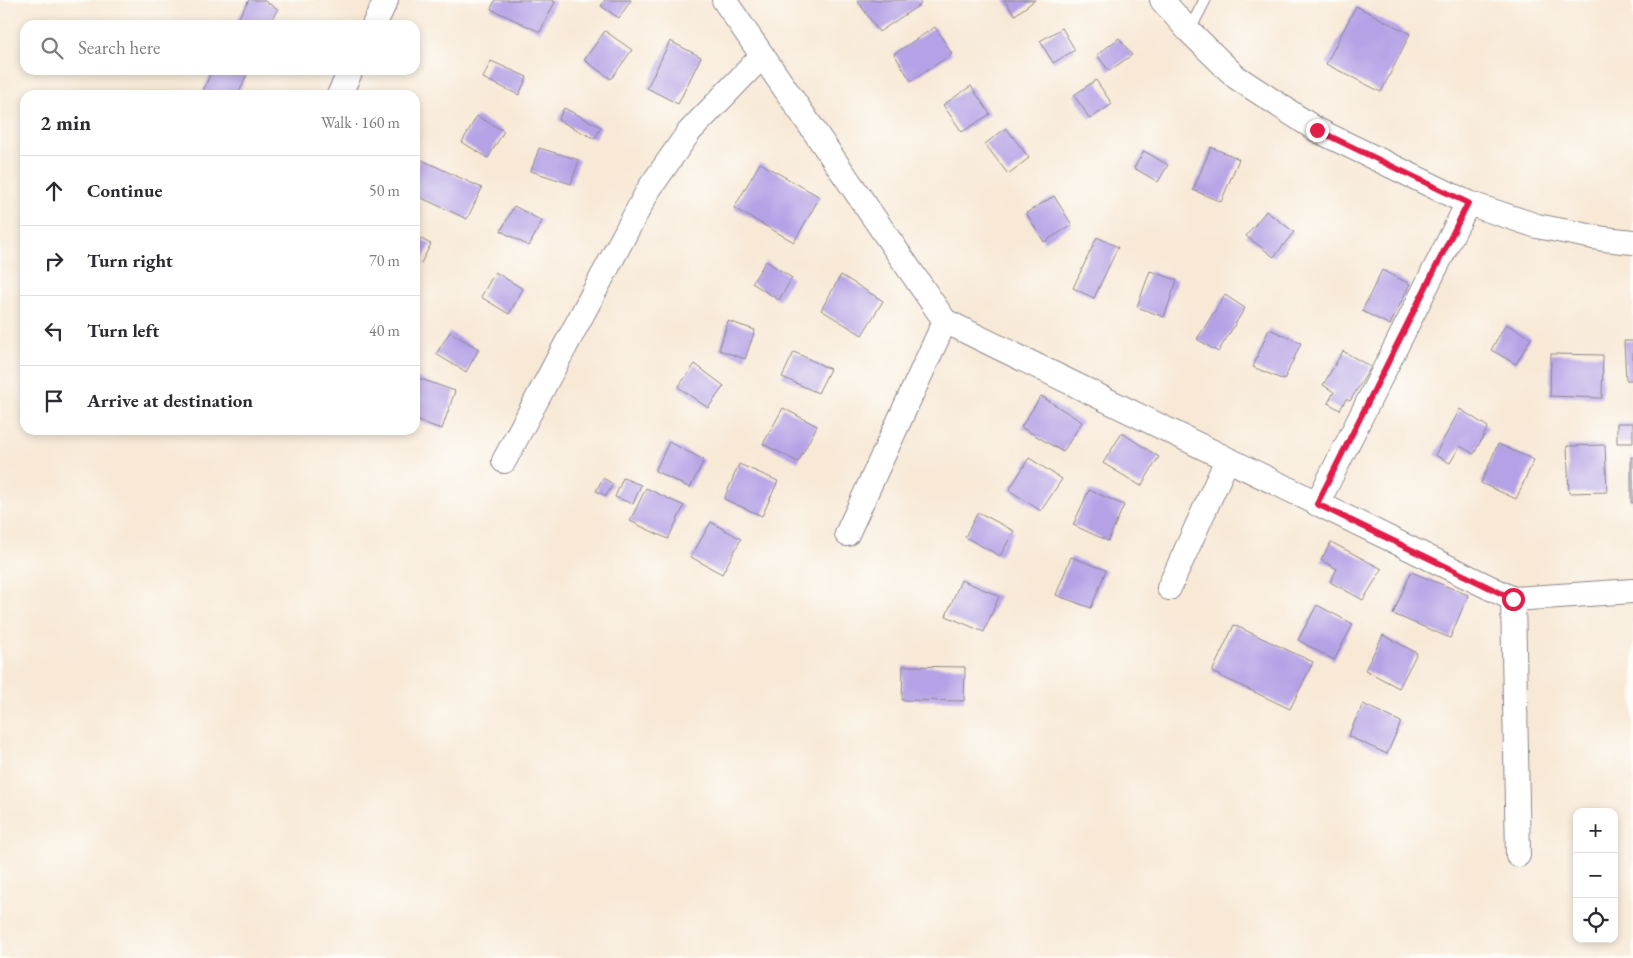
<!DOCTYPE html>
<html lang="en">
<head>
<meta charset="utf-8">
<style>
	body { margin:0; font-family:"EB Garamond",serif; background:#f7f7f7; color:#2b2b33 }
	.controls { position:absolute; right:15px; bottom:15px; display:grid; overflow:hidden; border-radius:10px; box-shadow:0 2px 8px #0003 }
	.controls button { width:45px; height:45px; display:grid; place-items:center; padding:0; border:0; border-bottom:1px solid #e1e1e2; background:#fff; color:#2b2b33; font:25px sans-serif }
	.stop { position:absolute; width:15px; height:15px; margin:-11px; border:4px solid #e11d48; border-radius:50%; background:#fff }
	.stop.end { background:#e11d48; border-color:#fff; box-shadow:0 1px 5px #0008 }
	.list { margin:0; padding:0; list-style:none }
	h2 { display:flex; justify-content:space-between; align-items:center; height:65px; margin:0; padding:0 20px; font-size:21px }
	h2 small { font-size:16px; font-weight:400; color:#7c7c81 }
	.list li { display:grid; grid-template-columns:32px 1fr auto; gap:15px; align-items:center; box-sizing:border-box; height:70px; padding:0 20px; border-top:1px solid #e1e1e2 }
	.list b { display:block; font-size:19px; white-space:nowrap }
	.list em { font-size:16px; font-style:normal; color:#7c7c81 }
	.icon { flex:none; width:28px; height:28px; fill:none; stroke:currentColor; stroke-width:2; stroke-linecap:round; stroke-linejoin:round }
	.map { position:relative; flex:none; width:1633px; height:958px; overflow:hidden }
	.search { position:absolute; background:#fff; box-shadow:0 2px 8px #0003; left:20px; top:20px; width:400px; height:55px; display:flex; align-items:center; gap:12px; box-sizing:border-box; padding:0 18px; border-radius:15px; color:#7c7c81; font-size:19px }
	.panel { position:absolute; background:#fff; box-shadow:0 2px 8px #0003; left:20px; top:90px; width:400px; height:345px; border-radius:15px }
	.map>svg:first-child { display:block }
	.building { fill:#b5a2e6 }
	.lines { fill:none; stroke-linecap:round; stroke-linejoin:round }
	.service-casing { stroke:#8d8689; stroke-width:13 }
	.minor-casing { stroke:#8d8689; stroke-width:26 }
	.service { stroke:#fff; stroke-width:11 }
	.minor { stroke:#fff; stroke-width:24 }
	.route { stroke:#e11d48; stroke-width:6 }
</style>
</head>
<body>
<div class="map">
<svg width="1633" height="958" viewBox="0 0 1633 958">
	<rect width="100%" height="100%" fill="#fdfcf7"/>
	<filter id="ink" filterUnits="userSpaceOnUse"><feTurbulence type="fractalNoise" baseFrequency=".02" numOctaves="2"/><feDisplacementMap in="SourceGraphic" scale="10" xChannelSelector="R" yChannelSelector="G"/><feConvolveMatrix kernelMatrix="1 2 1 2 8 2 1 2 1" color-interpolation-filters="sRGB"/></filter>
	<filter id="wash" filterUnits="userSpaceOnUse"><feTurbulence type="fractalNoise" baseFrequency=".0096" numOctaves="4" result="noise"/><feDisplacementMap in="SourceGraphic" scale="20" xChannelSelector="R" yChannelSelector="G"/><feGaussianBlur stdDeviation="1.12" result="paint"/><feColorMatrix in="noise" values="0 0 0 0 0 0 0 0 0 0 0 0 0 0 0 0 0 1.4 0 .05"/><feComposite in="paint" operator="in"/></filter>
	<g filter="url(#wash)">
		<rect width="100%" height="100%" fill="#f8e9d7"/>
		<g id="blocks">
			<!-- building -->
			<path class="building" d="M249,0H263L278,9L268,25H234Z
				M495,0H551L555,2L540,32L491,9Z
				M605,0H631L619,18L601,6Z
				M857,0H918L921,4L879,32Z
				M1004,0H1035L1015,15Z
				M1356,6L1410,34L1381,92L1326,64Z
				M935,27L952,54L911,81L894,54Z
				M1062,28L1075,50L1053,63L1040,41Z
				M605,31L632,50L611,79L584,60Z
				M1119,38L1132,55L1109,71L1097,55Z
				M670,41L701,57L678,104L647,88Z
				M491,61L527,77L519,95L483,78Z
				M212,70H239L247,74L238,95H213L203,91Z
				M1096,80L1112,104L1090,119L1074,95Z
				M971,86L990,114L962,132L943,105Z
				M564,108L601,127L595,139L558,120Z
				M477,116L504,131L488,158L462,142Z
				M1006,128L1029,158L1008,174L985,144Z
				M1211,147L1239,159L1221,202L1193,190Z
				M539,148L579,160L571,184L531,171Z
				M1144,151L1168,165L1158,182L1134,168Z
				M420,159L482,188L467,219L415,195V169Z
				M760,163L820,197L794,242L734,208Z
				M1054,196L1072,225L1044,242L1026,213Z
				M514,206L542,221L529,246L501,231Z
				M1266,211L1294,232L1274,257L1246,236Z
				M415,236L431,244L421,263L415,260Z
				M1097,237L1118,247L1094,298L1073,288Z
				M766,261L792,278L779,300L752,283Z
				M1382,270L1410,284L1390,325L1362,311Z
				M1150,271L1177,280L1164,317L1137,307Z
				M495,272L523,289L509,314L481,297Z
				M841,275L883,301L862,335L821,310Z
				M1225,295L1245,308L1218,352L1197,339Z
				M728,321L755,330L745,359L719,350Z
				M1506,324L1531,338L1516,364L1491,350Z
				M1269,329L1301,343L1284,380L1253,367Z
				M450,332L479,349L466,372L436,354Z
				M1624,341H1633V380H1626Z
				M1343,351L1371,367L1350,401L1346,399L1340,410L1328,403L1334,392L1323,385Z
				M794,352L830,369L818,393L782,377Z
				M1551,354L1603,355L1602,398L1550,396Z
				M695,364L724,386L708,408L678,387Z
				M415,377L455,391L442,429L415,420Z
				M1041,396L1082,422L1063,452L1021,427Z
				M783,408L817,426L798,462L763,444Z
				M1460,409L1488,427L1474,454L1460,446L1450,463L1435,455Z
				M1617,423H1633V443H1617Z
				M1122,433L1159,457L1141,486L1103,463Z
				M669,442L704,460L690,488L655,471Z
				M1498,444L1534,460L1516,499L1481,483Z
				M1605,445L1607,492L1569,493L1567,446Z
				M1631,457H1633V503H1631Z
				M1029,458L1062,479L1041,511L1009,490Z
				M739,464L778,481L762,516L724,499Z
				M603,478L613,484L606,496L596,491Z
				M623,478L641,485L633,504L615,497Z
				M646,488L684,506L668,539L630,521Z
				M1089,490L1124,505L1108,541L1073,525Z
				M978,512L1014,531L1000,556L965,537Z
				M711,522L741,539L722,574L691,557Z
				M1331,542L1382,569L1363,600L1330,582L1337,569L1321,560Z
				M1071,557L1106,570L1091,608L1056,595Z
				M1411,572L1468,595L1450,638L1393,614Z
				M961,580L999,596L984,632L946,616Z
				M1317,605L1353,624L1334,660L1298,640Z
				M1234,625L1313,662L1290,709L1212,672Z
				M1383,635L1417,653L1399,688L1365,670Z
				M903,666L965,667L964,701L902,700Z
				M1363,704L1401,722L1387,754L1348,736Z"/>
		</g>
	</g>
	<g filter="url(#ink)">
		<use href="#blocks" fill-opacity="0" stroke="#8d8689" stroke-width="1"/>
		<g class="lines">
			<defs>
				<path id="service" d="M1189,31L1205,0"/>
				<path id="minor" d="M724,0L945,321L1513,599L1633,591
					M1162,0L1189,31L1236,77L1317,130L1468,203L1537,226L1604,239L1633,242
					M374,25L386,0
					M339,95L351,70
					M504,461L649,189L689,132L762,56
					M1317,504L1468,203
					M847,534L945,321
					M1169,588L1227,460
					M1513,599L1518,855"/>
			</defs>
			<!-- service casing -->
			<use href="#service" class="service-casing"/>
			<!-- minor casing -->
			<use href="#minor" class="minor-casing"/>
			<!-- service -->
			<use href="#service" class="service"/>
			<!-- minor -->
			<use href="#minor" class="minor"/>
		</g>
	</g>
	<g class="lines" filter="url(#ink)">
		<!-- route -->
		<path class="route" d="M1317,130L1468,203L1317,504L1513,599"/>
	</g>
</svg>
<div class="controls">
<button>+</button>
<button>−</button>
<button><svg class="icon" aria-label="locate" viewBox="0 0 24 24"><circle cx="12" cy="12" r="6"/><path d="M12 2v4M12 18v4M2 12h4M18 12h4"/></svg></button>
</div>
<div class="stop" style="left:1513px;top:599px"></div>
<div class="stop end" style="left:1317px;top:130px"></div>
<div class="search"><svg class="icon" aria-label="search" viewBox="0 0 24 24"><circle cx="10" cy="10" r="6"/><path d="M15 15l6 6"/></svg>Search here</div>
<section class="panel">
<h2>2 min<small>Walk · 160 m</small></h2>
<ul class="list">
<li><svg class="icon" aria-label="ahead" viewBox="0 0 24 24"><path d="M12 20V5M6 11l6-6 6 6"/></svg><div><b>Continue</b></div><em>50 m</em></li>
<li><svg class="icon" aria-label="right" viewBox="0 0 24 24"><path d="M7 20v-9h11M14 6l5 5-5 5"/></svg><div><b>Turn right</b></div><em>70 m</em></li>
<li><svg class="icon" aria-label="left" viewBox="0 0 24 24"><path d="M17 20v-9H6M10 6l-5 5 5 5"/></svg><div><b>Turn left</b></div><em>40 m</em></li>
<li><svg class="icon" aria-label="arrive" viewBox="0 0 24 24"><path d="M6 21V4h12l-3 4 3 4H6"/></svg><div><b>Arrive at destination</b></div></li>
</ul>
</section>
</div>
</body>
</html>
